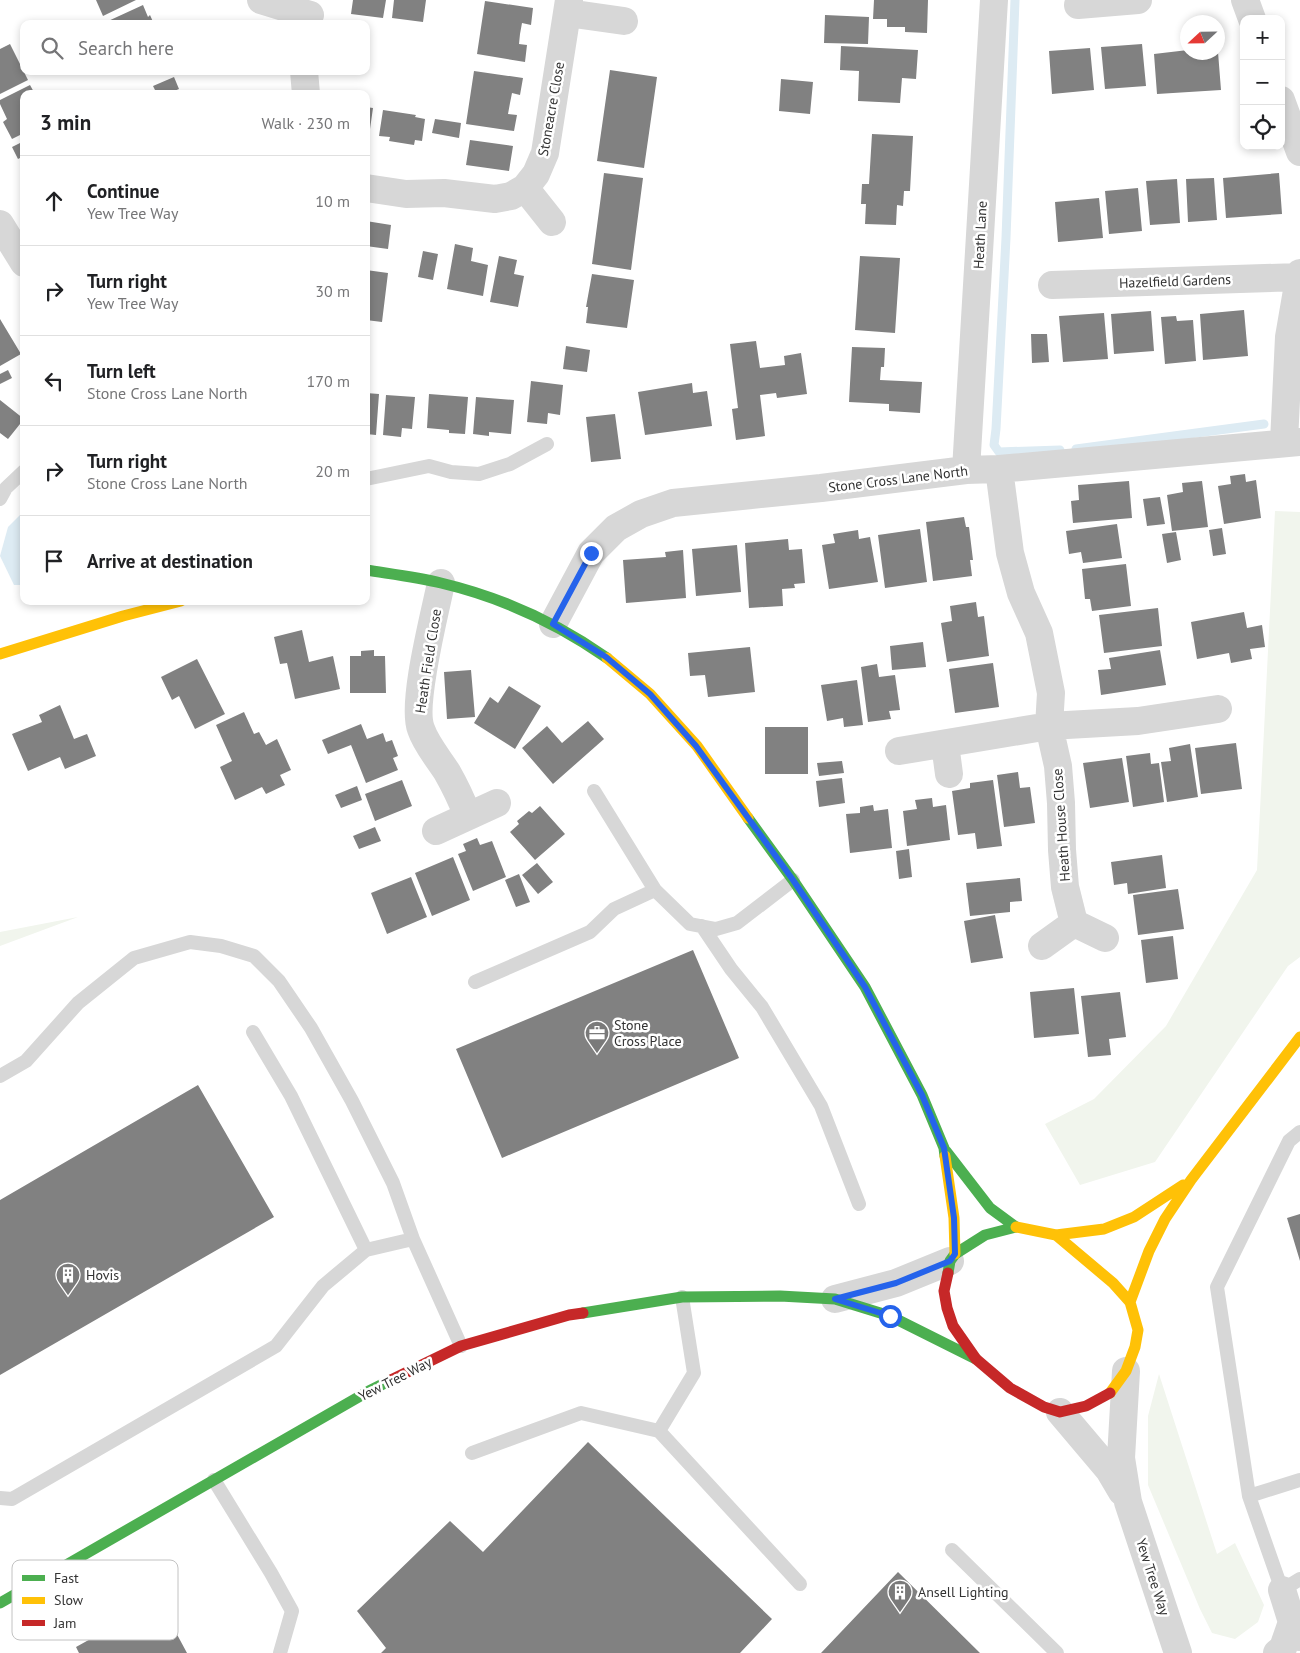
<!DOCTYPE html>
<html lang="en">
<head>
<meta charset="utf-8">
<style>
	body { margin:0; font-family:"PT Sans",sans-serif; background:#f2f2f2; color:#202124 }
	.controls { position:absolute; right:15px; top:15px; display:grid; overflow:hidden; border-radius:10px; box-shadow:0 2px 8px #0003 }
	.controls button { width:45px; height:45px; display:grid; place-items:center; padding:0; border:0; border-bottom:1px solid #e0e0e0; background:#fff; color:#202124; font:25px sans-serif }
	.compass { position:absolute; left:1180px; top:15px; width:45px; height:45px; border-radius:50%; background:#fff; box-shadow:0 2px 8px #0003; rotate:248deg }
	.stop { position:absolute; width:15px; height:15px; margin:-11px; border:4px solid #2563eb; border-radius:50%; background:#fff }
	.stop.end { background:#2563eb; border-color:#fff; box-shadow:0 1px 5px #0008 }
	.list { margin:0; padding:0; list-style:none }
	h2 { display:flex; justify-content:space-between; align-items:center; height:65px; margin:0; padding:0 20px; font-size:21px }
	h2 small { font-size:16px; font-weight:400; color:#757577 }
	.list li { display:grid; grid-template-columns:32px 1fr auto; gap:15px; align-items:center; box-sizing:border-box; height:90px; padding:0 20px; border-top:1px solid #e0e0e0 }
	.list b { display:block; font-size:19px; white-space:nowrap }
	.list p { margin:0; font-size:16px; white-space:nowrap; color:#757577 }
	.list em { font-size:16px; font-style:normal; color:#757577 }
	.icon { flex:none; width:28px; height:28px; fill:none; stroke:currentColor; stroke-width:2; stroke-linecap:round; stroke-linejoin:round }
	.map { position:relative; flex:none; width:1300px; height:1653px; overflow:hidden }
	.search { position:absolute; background:#fff; box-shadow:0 2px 8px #0003; left:20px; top:20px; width:350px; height:55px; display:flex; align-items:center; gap:12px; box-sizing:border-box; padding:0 18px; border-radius:10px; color:#757577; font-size:19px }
	.panel { position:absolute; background:#fff; box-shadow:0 2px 8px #0003; left:20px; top:90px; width:350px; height:515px; border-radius:10px }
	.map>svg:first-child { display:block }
	.green { fill:#f1f5ed }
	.water { fill:#ddebf3 }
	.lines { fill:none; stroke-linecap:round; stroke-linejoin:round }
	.stream { stroke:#ddebf3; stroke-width:9 }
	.building { fill:#818181 }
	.lane { stroke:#d7d7d7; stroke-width:14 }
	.street { stroke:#d7d7d7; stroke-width:28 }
	.fast { stroke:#4caf50; stroke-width:11 }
	.slow { stroke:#ffc107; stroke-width:11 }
	.jam { stroke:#c62828; stroke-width:11 }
	.route { stroke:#2563eb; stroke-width:6 }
	.labels { text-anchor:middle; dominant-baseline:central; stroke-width:5; stroke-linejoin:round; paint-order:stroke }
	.street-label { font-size:14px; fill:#333; stroke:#fff }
	.poi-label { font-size:14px; fill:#333; stroke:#fff; text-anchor:start }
	.key { fill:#fff; stroke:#c2c2c2; stroke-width:1 }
	.key-label { font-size:14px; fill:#333 }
</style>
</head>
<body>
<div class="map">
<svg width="1300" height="1653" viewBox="0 0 1300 1653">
	<rect width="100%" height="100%" fill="#fff"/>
	<!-- green -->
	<path class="green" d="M1275,511L1300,512V957L1288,966L1155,1162L1080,1185L1045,1124L1094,1099L1166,1026L1257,870Z
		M78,917L0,946V932Z
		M1159,1374L1217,1554L1235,1543L1264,1605L1258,1622L1235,1639L1212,1633L1200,1609L1148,1485V1416Z"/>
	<!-- water -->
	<path class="water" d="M24,511V585H14L0,556L8,527Z"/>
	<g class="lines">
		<!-- stream -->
		<path class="stream" d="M1015,0L1006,238L996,429L994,445L999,452L1060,450
			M1076,449L1264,424"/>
	</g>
	<!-- building -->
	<path class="building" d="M96,0H136L103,16Z
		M353,0H386L383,18L351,14Z
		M394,0H426L423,22L392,18Z
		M874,0H928L927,33L905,32V27H887V19H873Z
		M485,1L533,8L531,25L522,23L520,34L519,44L527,45L525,62L477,54Z
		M143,5L148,17L150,15L154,24H107L106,22Z
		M825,15L869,17L868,44L824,43Z
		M10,44L28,80L0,94V49Z
		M1142,44L1146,86L1105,89L1101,47Z
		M841,46L918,50L916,79L902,78L900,103L858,101L859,71L840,70Z
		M1090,48L1094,90L1052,94L1049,51Z
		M1188,50V52H1218L1221,90L1157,94L1154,54Z
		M610,70L657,77L644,168L597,161Z
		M474,71L523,78L520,95L512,93L510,103L508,114L517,115L514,131L466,124Z
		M174,77L179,89L167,94H157L153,86Z
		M781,79L813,82L810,114L779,111Z
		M30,85L35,94H24V133L12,139L3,122L7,119L0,104V100Z
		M366,107L373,108L367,150H366Z
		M383,110L416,115L415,117L425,119L422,141L415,140L414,145L389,141L390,137L379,136Z
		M435,119L461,123L459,138L432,133Z
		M872,134L913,136L910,191H904L903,206L897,205L896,225L865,224L866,204H861L862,184H869Z
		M470,140L513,146L509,171L466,165Z
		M24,141V156L18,159L12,147Z
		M604,173L643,178L631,270L592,264Z
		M1279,173L1282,214L1226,218L1223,178Z
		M1214,178L1217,220L1188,222L1186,179Z
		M1177,179L1180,223L1150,225L1146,181Z
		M1138,188L1142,231L1109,234L1105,191Z
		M1099,198L1103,238L1058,242L1055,202Z
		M366,221L391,225L388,249L366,246Z
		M455,244L473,248L471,261L488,265L483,296L447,289Z
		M423,251L438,254L433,280L418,277Z
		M499,256L517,260L514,274L524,276L518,307L490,302Z
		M860,256L900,258L895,333L855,330Z
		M366,270L388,273L382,322L366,320Z
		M592,274L634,280L627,328L586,323L588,307H586Z
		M1244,310L1248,356L1203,360L1200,314Z
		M1151,311L1154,351L1114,354L1111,314Z
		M1104,313L1108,359L1063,362L1059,316Z
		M1176,316L1177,321L1193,320L1196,361L1165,364L1161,317Z
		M0,319L21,354L0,366Z
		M1031,334H1047L1049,362L1032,363Z
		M756,341L760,368L785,365L784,356L801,353L807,394L777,398L776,393L760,395L765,436L736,440L732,409L738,408L730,344Z
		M566,346L590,350L587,372L563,369Z
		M852,347L885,348L884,367H881L880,380L922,382L920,413L889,411V404L849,402Z
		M8,370L12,378L0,384V374Z
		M531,381L563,385L560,415L548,413L547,424L527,422Z
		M692,383L693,393L707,391L712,426L645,435L638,392Z
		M366,393L379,394L376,435L366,434Z
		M429,394L468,397L465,434L449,433V430L427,428Z
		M386,395L415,397L412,429L402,428L401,437L383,435Z
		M476,397L514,400L511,434L489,432V436L473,434Z
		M0,400L24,419L8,439L0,433Z
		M615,414L621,459L591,462L586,417Z
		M1245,474L1246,482L1256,480L1261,518L1224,524L1218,486L1231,484L1230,476Z
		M1129,481L1132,518L1073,523L1071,501L1079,500L1078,485Z
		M1202,481L1208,527L1172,531L1167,495L1183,492L1182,483Z
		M1160,497L1165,524L1147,526L1143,499Z
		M964,517L966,527H969L973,560H970L972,576L933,581L926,522Z
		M1117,524L1122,558L1083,563L1081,552L1069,554L1066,531Z
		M1222,528L1226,554L1213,556L1209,530Z
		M920,529L927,582L885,588L878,535Z
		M858,530L859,539L870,537L878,582L829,589L822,545L835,543L833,534Z
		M1176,532L1181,560L1167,563L1162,534Z
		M788,539L789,550L802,549L805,583L794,584L795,588L782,589L783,606L749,608L745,543Z
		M737,545L741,592L696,596L692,549Z
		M683,550L686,598L626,603L623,560L666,557L665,552Z
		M1126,564L1131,606L1092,611L1090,599H1085L1082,569Z
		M976,602L978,617L984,616L989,656L947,662L941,623L952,621L950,606Z
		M1158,608L1162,646L1104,653L1099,615Z
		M1244,612L1247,628L1262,625L1265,647L1250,649L1252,659L1231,663L1229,653L1197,659L1191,622Z
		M302,630L309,662L333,656L340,689L295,699L287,663L280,664L274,637Z
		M923,642L926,667L892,670L890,646Z
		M750,647L755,692L708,697L705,675L690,676L688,653Z
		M374,650V656H385L386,693H350V656H361V651Z
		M1160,650L1166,685L1101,695L1098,670L1111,669L1109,658Z
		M197,659L225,714L195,729L179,696L172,700L161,677Z
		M993,663L999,707L955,713L949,669Z
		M877,664L879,677L895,675L900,710L889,711L891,719L868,722L861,667Z
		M471,670L475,717L447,719L444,672Z
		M857,680L863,725L844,727L843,718L827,721L821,685Z
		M509,686L541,706L515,749L474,723L490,697L498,703Z
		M60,705L74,739L87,734L96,756L65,769L60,757L28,771L12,734L42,722L39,715Z
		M244,712L254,734L259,732L266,745L277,739L291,770L280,775L285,785L266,794L262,787L235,800L220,767L232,761L216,725Z
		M588,721L604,739L553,784L522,748L547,726L562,743Z
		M361,724L367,739L383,733L386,742L392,740L398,756L393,758L398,770L366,783L351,745L328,754L322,740Z
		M765,727H808V774H765Z
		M1236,743L1242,789L1201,794L1195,748Z
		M1190,744L1198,797L1167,802L1161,762L1171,761L1169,748Z
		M1150,753L1151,764L1159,763L1164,802L1133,807L1126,756Z
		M1122,758L1129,802L1090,808L1083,763Z
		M842,761L844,773L819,776L817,763Z
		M1018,772L1020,788L1030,787L1035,823L1004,827L997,775Z
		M842,778L845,803L819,807L816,781Z
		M402,780L412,806L375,821L365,794Z
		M993,780L1002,846L977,849L975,833L958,835L952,791L970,788V783Z
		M357,786L362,800L341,808L335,795Z
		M932,798L933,807L946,805L950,840L907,846L903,811L917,809L915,800Z
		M873,805L874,811L888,809L892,848L850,853L846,814L860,813V807Z
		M540,806L565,834L535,860L510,832L519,824L517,821L529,811L532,813Z
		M375,827L381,841L359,849L353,836Z
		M477,838L480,845L492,841L506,877L473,891L458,854L466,851L463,844Z
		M909,849L912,877L899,879L896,851Z
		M1162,855L1166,888L1128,894L1127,883L1114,885L1111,862Z
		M453,857L470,900L432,916L415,873Z
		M537,863L553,882L538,894L522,875Z
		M519,874L530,902L516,907L505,880Z
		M411,877L427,917L387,934L371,893Z
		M1020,878L1022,901L1010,902V912L970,916L966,883Z
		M1178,889L1184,929L1138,935L1133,895Z
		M995,915L1003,958L971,963L964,921Z
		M1173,936L1178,979L1146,983L1141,940Z
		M693,950L739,1058L502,1158L456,1049Z
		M1074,988L1079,1034L1034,1038L1030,992Z
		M1120,992L1126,1037L1109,1039L1111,1055L1088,1057L1081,996Z
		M198,1085L274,1217L0,1375V1200Z
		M1300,1214V1261L1287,1218Z
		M588,1442L772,1619L740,1653H381L386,1648L357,1611L450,1521L483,1552Z
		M898,1572L980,1653H821Z
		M159,1601L187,1653H79L76,1647Z"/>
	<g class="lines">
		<!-- lane -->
		<path class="lane" d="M366,479L429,466L451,472L479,474L510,464L547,444
			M0,499L6,488L24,471
			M594,791L655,890
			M702,926L731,969L762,1007L821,1106L859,1204
			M475,982L590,932L614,909L655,890L690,924L716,929L737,923L793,880
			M253,1032L291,1096L366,1250
			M0,1076L26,1061L78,1003L134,958L190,942L221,946L254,956L279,981L311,1028L352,1101L393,1183L413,1239L461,1346
			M659,1431L800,1584
			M472,1453L581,1413L659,1431L694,1373L682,1297
			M214,1480L271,1573L292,1611L280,1653
			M1300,1480L1249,1496L1282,1590L1300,1579
			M1249,1496L1217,1287L1289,1141L1300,1132
			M0,1498L12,1499L276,1346L323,1286L366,1250L413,1239
			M952,1550L1057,1653"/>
		<!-- street -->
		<path class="street" d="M261,0L310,15
			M1245,0L1252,19
			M1078,5L1138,0
			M567,13L624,21
			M304,71L306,94
			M1281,100L1300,152
			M366,188L406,194L444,193L495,199L511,196L525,188L536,174L545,153L569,0
			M525,188L552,222
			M0,224L24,263
			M1052,285L1299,277
			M1284,442L1289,337L1300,273
			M999,469L1010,553L1021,593L1039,633L1051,693L1049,726L1058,766L1061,803L1062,850L1065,887L1074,923
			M966,470L994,0
			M441,583C435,613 411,704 421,729C426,744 438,758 447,772C455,786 462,801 468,816
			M553,624L591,553L616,528L641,514L673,503L821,488L966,470L999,469L1300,442
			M945,744L949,774
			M899,751L1049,726L1138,721L1218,709
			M436,831L497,803
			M1042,946L1074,923L1105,938
			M835,1299L896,1283L950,1261
			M1126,1371L1121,1458L1128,1502L1178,1653
			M1060,1412L1109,1470L1122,1492
			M1282,1590L1292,1622L1300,1637
			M1277,1653L1283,1648L1292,1622"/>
		<!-- fast -->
		<path class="fast" d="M366,570C391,574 417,577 441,583C500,597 557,623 607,658
			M748,818L793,880L865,987L922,1095L944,1148L945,1156
			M946,1151L990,1208L1016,1227
			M948,1273L950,1261L955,1254L985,1235L1016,1227
			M583,1313L682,1297L780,1296L835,1299L890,1316L976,1359
			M0,1603L369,1391L391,1380"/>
		<!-- slow -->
		<path class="slow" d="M0,654L123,616L181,601
			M607,658L650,694L697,746L748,818
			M945,1156L954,1218L955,1254
			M1016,1227L1056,1235L1113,1283L1130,1302L1138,1330L1135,1347L1126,1371L1110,1393
			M1056,1235L1104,1229L1134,1217L1183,1185
			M1130,1302L1149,1251L1165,1219L1191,1180L1300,1037"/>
		<!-- jam -->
		<path class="jam" d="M948,1273L944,1291L947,1308L953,1326L976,1359L1010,1388L1044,1407L1060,1412L1086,1406L1110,1393
			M391,1380L461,1346L569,1315L583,1313"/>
	</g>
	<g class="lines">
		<!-- route -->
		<path class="route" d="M591,553L553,624L606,657L650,694L696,746L793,880L865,987L922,1095L944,1148L954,1218L955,1254L950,1261L896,1283L835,1299L890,1316"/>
	</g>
	<!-- icons -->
	<defs>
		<symbol id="office-pin" viewBox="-11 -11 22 30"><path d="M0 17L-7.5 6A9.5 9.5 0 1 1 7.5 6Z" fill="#7a7a7a" stroke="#fff"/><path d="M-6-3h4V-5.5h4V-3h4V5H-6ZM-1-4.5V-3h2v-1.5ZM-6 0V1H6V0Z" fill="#fff"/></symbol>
		<symbol id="building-pin" viewBox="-11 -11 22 30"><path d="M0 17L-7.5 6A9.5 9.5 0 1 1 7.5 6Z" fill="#7a7a7a" stroke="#fff"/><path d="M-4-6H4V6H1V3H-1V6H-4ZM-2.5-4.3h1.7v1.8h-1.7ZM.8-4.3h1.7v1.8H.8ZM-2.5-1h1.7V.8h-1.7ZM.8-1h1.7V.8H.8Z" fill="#fff"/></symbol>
	</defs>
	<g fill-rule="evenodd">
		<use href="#office-pin" x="583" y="1019" width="28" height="38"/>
		<use href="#building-pin" x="54" y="1261" width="28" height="38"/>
		<use href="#building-pin" x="886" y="1578" width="28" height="38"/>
	</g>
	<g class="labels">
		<!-- street labels -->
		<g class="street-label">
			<text transform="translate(551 109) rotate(-80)">Stoneacre Close</text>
			<text transform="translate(980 235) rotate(-87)">Heath Lane</text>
			<text transform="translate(1175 281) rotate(-2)">Hazelfield Gardens</text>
			<text transform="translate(898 479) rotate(-7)">Stone Cross Lane North</text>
			<text transform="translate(428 661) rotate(-81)">Heath Field Close</text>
			<text transform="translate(1061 825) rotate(-94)">Heath House Close</text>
			<text transform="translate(395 1379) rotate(-27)">Yew Tree Way</text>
			<text transform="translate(1153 1577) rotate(72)">Yew Tree Way</text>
		</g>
		<!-- poi labels -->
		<g class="poi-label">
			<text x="614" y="1025">Stone<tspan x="614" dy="16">Cross Place</tspan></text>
			<text x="86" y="1275">Hovis</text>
			<text x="918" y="1592">Ansell Lighting</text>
		</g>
	</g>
	<!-- legend -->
	<rect x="12" y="1560" width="166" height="80" rx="8" class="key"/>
	<rect x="22" y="1575" width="23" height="6" fill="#4caf50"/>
	<rect x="22" y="1597" width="23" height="7" fill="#ffc107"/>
	<rect x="22" y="1620" width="23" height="6" fill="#c62828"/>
	<g class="key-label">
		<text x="54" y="1583">Fast</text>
		<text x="54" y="1605">Slow</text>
		<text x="54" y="1628">Jam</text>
	</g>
</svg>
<div class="controls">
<button>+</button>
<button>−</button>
<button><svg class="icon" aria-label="locate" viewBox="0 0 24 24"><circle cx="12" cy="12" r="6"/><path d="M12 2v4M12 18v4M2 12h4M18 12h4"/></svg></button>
</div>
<svg class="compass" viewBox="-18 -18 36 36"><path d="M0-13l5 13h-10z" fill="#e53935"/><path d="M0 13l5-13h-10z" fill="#757577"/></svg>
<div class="stop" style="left:890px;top:1316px"></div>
<div class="stop end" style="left:591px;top:553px"></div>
<div class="search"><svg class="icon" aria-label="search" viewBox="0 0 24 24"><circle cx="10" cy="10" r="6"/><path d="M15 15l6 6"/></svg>Search here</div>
<section class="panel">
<h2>3 min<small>Walk · 230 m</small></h2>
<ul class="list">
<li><svg class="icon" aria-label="ahead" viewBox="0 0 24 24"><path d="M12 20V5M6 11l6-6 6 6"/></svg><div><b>Continue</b><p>Yew Tree Way</p></div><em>10 m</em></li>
<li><svg class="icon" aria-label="right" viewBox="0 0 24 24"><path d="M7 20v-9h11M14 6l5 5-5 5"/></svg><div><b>Turn right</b><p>Yew Tree Way</p></div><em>30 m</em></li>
<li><svg class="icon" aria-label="left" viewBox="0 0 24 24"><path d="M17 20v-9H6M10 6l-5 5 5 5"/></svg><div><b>Turn left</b><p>Stone Cross Lane North</p></div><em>170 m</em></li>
<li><svg class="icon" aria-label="right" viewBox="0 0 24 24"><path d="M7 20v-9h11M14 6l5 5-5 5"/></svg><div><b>Turn right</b><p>Stone Cross Lane North</p></div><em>20 m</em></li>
<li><svg class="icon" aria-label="arrive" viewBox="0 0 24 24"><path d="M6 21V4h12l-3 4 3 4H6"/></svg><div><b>Arrive at destination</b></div></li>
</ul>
</section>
</div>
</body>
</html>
